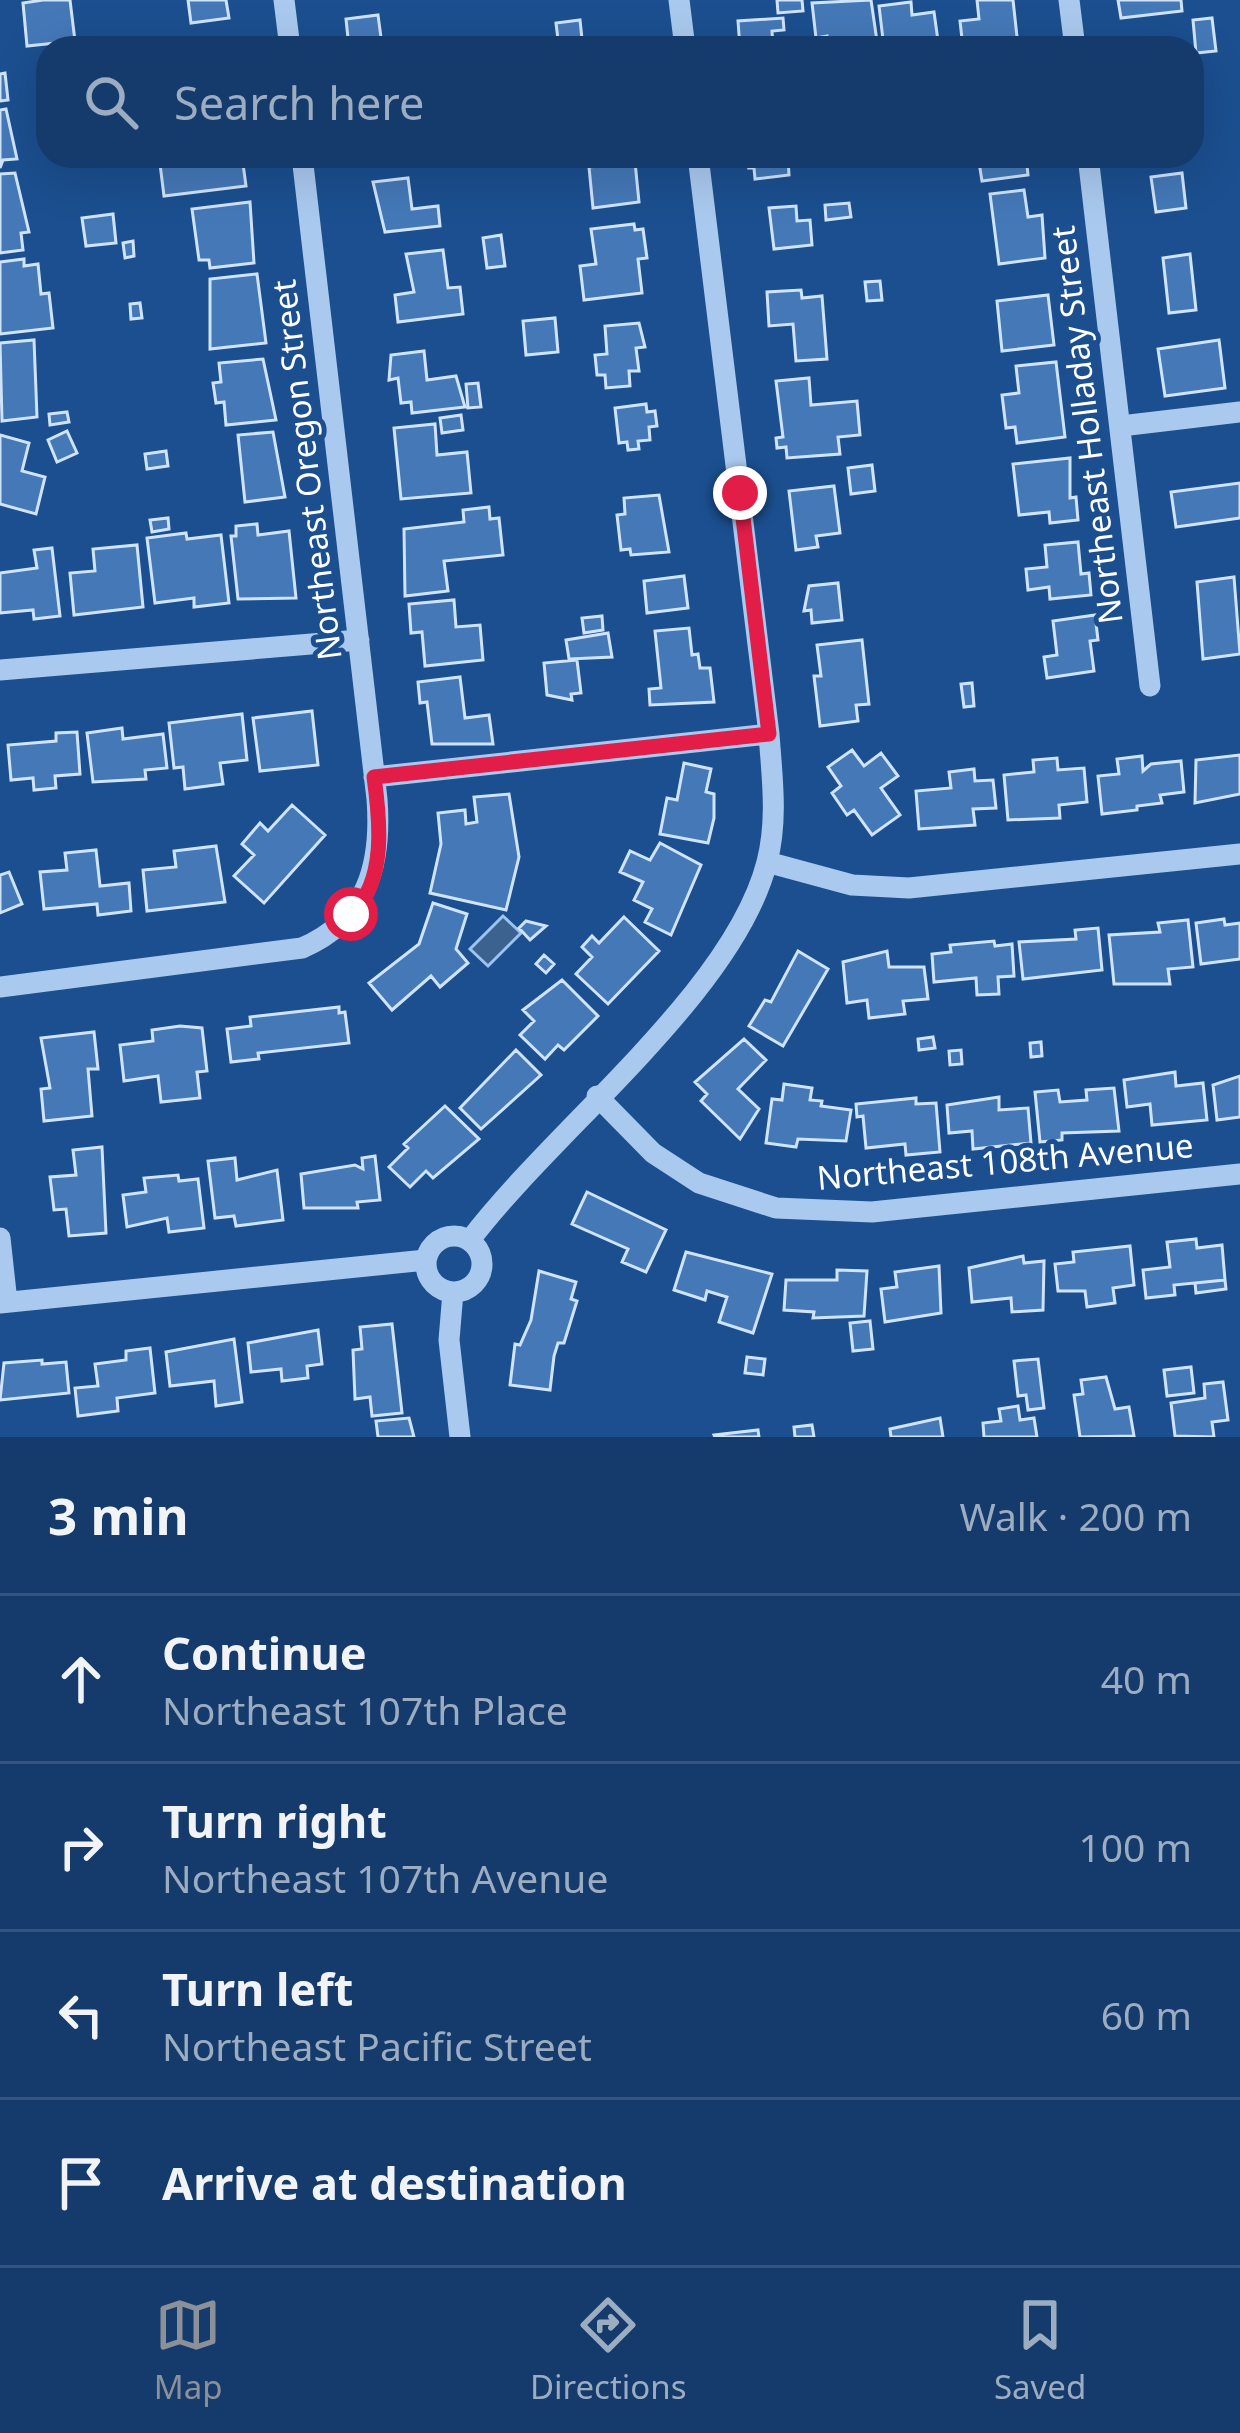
<!DOCTYPE html>
<html lang="en">
<head>
<meta charset="utf-8">
<style>
	body { margin:0; font-family:"Noto Sans",sans-serif; background:#1d4271; color:#f1f3f6 }
	.stop { position:absolute; width:36px; height:36px; margin:-27px; border:9px solid #e11d48; border-radius:50%; background:#fff }
	.stop.end { background:#e11d48; border-color:#fff; box-shadow:0 3px 12px #0008 }
	.list { margin:0; padding:0; list-style:none }
	h2 { display:flex; justify-content:space-between; align-items:center; height:156px; margin:0; padding:0 48px; font-size:51px }
	h2 small { font-size:39px; font-weight:400; color:#9dadc1 }
	.list li { display:grid; grid-template-columns:78px 1fr auto; gap:36px; align-items:center; box-sizing:border-box; height:168px; padding:0 48px; border-top:3px solid #33557e }
	.list b { display:block; font-size:45px; white-space:nowrap }
	.list p { margin:0; font-size:39px; white-space:nowrap; color:#9dadc1 }
	.list em { font-size:39px; font-style:normal; color:#9dadc1 }
	.icon { flex:none; width:66px; height:66px; fill:none; stroke:currentColor; stroke-width:2; stroke-linecap:round; stroke-linejoin:round }
	.map { position:relative; flex:none; width:1240px; height:1437px; overflow:hidden }
	.search { position:absolute; background:#143b6b; box-shadow:0 12px 48px #0002; left:36px; right:36px; top:36px; height:132px; display:flex; align-items:center; gap:30px; box-sizing:border-box; padding:0 42px; border-radius:36px; color:#9dadc1; font-size:45px }
	.sheet { height:828px; background:#143b6b }
	nav { display:flex; justify-content:space-around; align-items:center; box-sizing:border-box; height:168px; border-top:3px solid #33557e; background:#143b6b; font-size:33px; color:#9dadc1 }
	nav a { display:grid; justify-items:center; gap:6px }
	nav .on { color:#8c9099 }
	.map>svg:first-child { display:block }
	.water { fill:#3c6290; stroke:#9cc4f0; stroke-width:3 }
	.building { fill:#4478b7; stroke:#cfe3fa; stroke-width:3 }
	.lines { fill:none; stroke-linecap:round; stroke-linejoin:round }
	.minor { stroke:#a9c9ee; stroke-width:21 }
	.route { stroke:#e11d48; stroke-width:15 }
	.labels { text-anchor:middle; dominant-baseline:central; stroke-width:10; stroke-linejoin:round; paint-order:stroke }
	.street-label { font-size:33px; fill:#fff; stroke:#1b4f8f }
</style>
</head>
<body>
<div class="map">
<svg width="1240" height="1437" viewBox="0 0 1240 1437">
	<rect width="100%" height="100%" fill="#1b4f8f"/>
	<!-- water -->
	<path class="water" d="M503,916L521,933L488,966L470,949Z"/>
	<!-- building -->
	<path class="building" d="M43,0H70L75,41L27,46L23,3Z
		M188,0H226L229,18L191,23Z
		M777,0H802L803,11L778,13Z
		M871,0L878,48H828L827,36L816,38L812,3Z
		M977,0H1013L1018,46L1025,48H963L960,21L979,19Z
		M1118,0H1181L1182,11L1121,18Z
		M911,2L912,15L934,12L939,48H884L879,6Z
		M378,15L382,45L416,42L417,48H349L346,19Z
		M783,18L784,30L772,31L773,47L740,48L738,21Z
		M1212,18L1216,51L1196,53L1193,20Z
		M580,20L583,48H559L556,23Z
		M166,40L167,48H132V44Z
		M5,73L8,100L0,101V74Z
		M6,109L17,159L3,160L0,168V110Z
		M195,156H242L246,186L164,196L160,164Z
		M607,156H617L618,164L635,162L639,202L593,208L589,167L608,165Z
		M978,156H1031L1032,165H1027L1028,175L982,181Z
		M796,157L788,158L789,175L755,179L754,168H749L752,156Z
		M15,173L29,232L21,233L23,250L0,253V174Z
		M1182,173L1186,208L1156,212L1151,177Z
		M408,178L412,209L438,206L440,226L385,232L373,182Z
		M1024,190L1028,217L1042,215L1045,258L999,264L990,194Z
		M250,202L254,263L210,268L209,260H199L192,209Z
		M849,203L851,217L826,220L825,205Z
		M796,206L797,221L810,220L812,245L774,249L769,208Z
		M113,214L116,243L86,246L82,218Z
		M634,224L635,230L643,229L647,258L638,259L642,293L584,300L580,266L596,264L591,229Z
		M501,235L505,266L487,268L483,238Z
		M133,241L134,256L125,258L123,243Z
		M443,250L448,288L460,287L463,314L398,322L395,295L414,292L406,254Z
		M1190,254L1196,310L1169,313L1163,258Z
		M24,259V266L38,264L41,294L49,293L53,328L0,334V262Z
		M257,274L266,343L210,349V279Z
		M880,281L882,300L867,301L865,282Z
		M801,290L802,298L822,296L827,359L796,361L793,324L769,326L767,292Z
		M1048,295L1054,345L1002,351L997,301Z
		M140,303L142,318L131,319L130,304Z
		M555,318L558,352L526,355L523,321Z
		M639,323L645,347L636,348L639,371H629L630,386L606,388L605,375H597L595,355L607,354L605,326Z
		M34,340L37,417L2,421L0,343Z
		M1219,340L1225,388L1165,396L1158,349Z
		M424,351L427,380L456,376L465,407L412,413L411,402L401,403L398,378L389,380L391,355Z
		M263,359L276,420L226,425L224,402L216,403L213,383L221,382L219,363Z
		M1056,362L1065,437L1017,443L1015,427L1006,428L1002,395L1019,393L1016,366Z
		M809,378L811,405L857,401L860,435L838,437L840,454L787,458L786,447L777,448L776,438L783,437L776,381Z
		M478,383L481,407L468,408L466,384Z
		M646,404L647,412L655,411L657,426L649,427L650,440L638,441L639,449L628,450L627,442L619,443L615,408Z
		M67,412L69,422L50,425L49,414Z
		M461,415L463,430L442,433L440,418Z
		M435,424L437,455L467,452L471,493L401,499L394,428Z
		M67,431L77,453L57,462L48,440Z
		M273,432L285,497L245,502L238,435Z
		M0,435L29,443L22,471L45,477L36,514L0,504Z
		M166,451L168,466L147,469L145,454Z
		M1070,458V498L1076,497L1078,520L1050,523L1049,512L1019,515L1013,464Z
		M872,465L875,491L851,494L848,468Z
		M1240,483V518L1176,527L1171,492Z
		M834,486L840,533L816,536L818,547L796,550L789,491Z
		M659,495L669,552L631,555L630,549L621,550L617,515L625,514L624,498Z
		M489,507L490,519L499,518L503,555L444,561L448,591L405,596L404,529L464,522L463,510Z
		M168,518L169,529L152,532L150,520Z
		M257,524L258,535L289,531L296,598L238,599L231,536H236V526Z
		M186,533L187,539L221,535L229,603L194,607V598L155,603L147,538Z
		M1078,542L1081,574L1089,573L1091,595L1050,599L1049,587L1028,590L1026,569L1047,567L1045,545Z
		M137,545L143,607L74,615L70,573L95,571L93,549Z
		M52,548L60,616L34,619L33,610L0,613V573L37,568L34,550Z
		M684,576L688,608L647,613L644,581Z
		M1234,577L1240,654L1203,659L1197,582Z
		M838,583L842,620L812,623L811,610L804,611L809,586Z
		M454,600L456,627L480,625L483,660L425,666L422,632L411,633L409,604Z
		M1095,615L1098,640L1090,641L1094,671L1047,678L1044,657L1057,655L1053,621Z
		M602,616L603,630L584,633L582,618Z
		M689,628L692,655L698,654L700,668H710L714,702L650,705L649,689L661,688L655,631Z
		M608,633L612,657L569,659L566,640Z
		M862,640L869,704L856,705L858,721L820,726L814,676H821L817,645Z
		M577,660L581,693L571,694L572,700L547,695L544,663Z
		M460,677L465,718L489,715L493,744H432L427,702L420,703L418,682Z
		M972,683L974,706L964,707L961,684Z
		M312,711L318,765L260,771L253,718Z
		M242,714L247,760L220,763L223,784L185,789L183,767L174,768L169,723Z
		M122,728L123,739L163,734L167,768L145,770L146,779L93,782L87,733Z
		M77,732L80,774L55,776L56,788L34,790L33,778L11,780L8,745L56,741V733Z
		M852,750L864,766L881,753L898,776L881,788L900,815L872,835L854,810L847,815L832,793L841,786L828,767Z
		M1240,755V794L1195,803L1196,760Z
		M1142,756L1143,771L1151,764L1181,761L1184,792L1160,795L1162,803L1137,806V810L1102,814L1098,776L1119,774L1117,759Z
		M1057,758L1058,770L1084,768L1087,802L1059,805L1060,818L1008,820L1004,775L1034,772L1033,760Z
		M684,763L711,769L706,792L714,794V818L708,843L660,834L667,798L677,800Z
		M974,769L975,781L993,780L996,808L973,809L975,825L919,829L916,791L951,788L949,772Z
		M509,794L519,857L506,910L430,893L441,844L438,813L465,810L466,824L477,822L474,797Z
		M292,805L325,835L264,903L234,876L254,855L242,844L260,823L268,831Z
		M660,843L701,865L671,935L645,922L652,909L634,900L643,882L620,872L630,851L650,860Z
		M216,846L225,902L147,911L143,870L176,867L174,851Z
		M96,850L100,886L129,883L131,911L98,915L97,904L44,909L40,872L67,870L65,853Z
		M9,872L22,904L0,913V875Z
		M433,903L467,914L456,949L468,963L440,987L431,976L392,1010L369,983L419,944Z
		M624,917L659,951L608,1004L576,974L592,957L582,947L592,936L599,943Z
		M1224,919L1225,925L1240,923V959L1201,964L1196,923Z
		M1188,920L1193,967L1168,969L1170,984H1114L1109,935L1160,932L1158,923Z
		M526,921L546,926L530,940L519,928Z
		M1098,928L1102,970L1023,979L1019,942L1076,939L1075,930Z
		M994,941L995,946L1012,944L1014,976L998,977L999,994L977,995L976,978L934,982L932,954L951,952L950,945Z
		M798,951L828,969L783,1046L749,1026L765,1000L771,1002Z
		M887,951L889,967H924L928,999L903,1001L905,1014L869,1018L867,1000L847,1003L843,962Z
		M544,955L554,964L546,973L536,964Z
		M562,980L598,1016L564,1050L558,1045L545,1059L520,1035L534,1021L523,1010Z
		M339,1007V1013L345,1012L349,1043L258,1053L259,1059L231,1062L227,1029L251,1026L250,1017Z
		M180,1026L202,1028L207,1071L197,1072L200,1098L161,1102L158,1076L124,1081L120,1045L153,1041L152,1030Z
		M94,1032L98,1069H88L92,1116L44,1121L41,1089L50,1088L41,1038Z
		M933,1037L935,1048L919,1050L918,1039Z
		M744,1039L766,1060L738,1089L759,1109L740,1139L701,1101L707,1094L695,1082Z
		M1041,1042L1042,1056L1031,1057L1030,1043Z
		M516,1050L541,1075L481,1129L460,1108Z
		M961,1050L962,1064L950,1065L949,1051Z
		M1175,1072L1176,1086L1203,1083L1207,1120L1152,1125L1150,1104L1127,1107L1124,1080Z
		M1240,1076V1117L1217,1120L1213,1085Z
		M784,1084L812,1088L810,1100L822,1101L821,1106L851,1110L846,1141L798,1139L796,1147L766,1143L772,1099L782,1100Z
		M1114,1088L1119,1131L1062,1133V1140L1040,1142L1035,1092L1058,1090L1060,1102L1087,1100L1086,1090Z
		M999,1097V1110L1028,1108L1031,1143L973,1149L972,1131L949,1133L947,1105Z
		M916,1098V1104L936,1103L940,1152L906,1155L905,1144L866,1148L863,1116L857,1117L856,1104Z
		M445,1106L479,1139L433,1178L426,1171L410,1187L389,1167L408,1148L404,1144Z
		M102,1147L106,1233L69,1236L66,1209L54,1210L50,1177L76,1175L73,1150Z
		M375,1156L380,1200L357,1202L358,1208H304L301,1174L355,1165L363,1169L362,1158Z
		M235,1158L237,1180L277,1170L283,1220L236,1226L234,1216L215,1218L208,1161Z
		M178,1175L179,1181L198,1179L204,1228L169,1232L167,1218L127,1227L123,1195L146,1192L144,1178Z
		M587,1192L666,1230L646,1272L622,1262L628,1249L572,1224Z
		M1196,1239L1197,1248L1222,1245L1225,1280L1174,1285L1175,1295L1146,1298L1143,1270L1170,1267L1167,1242Z
		M1130,1246L1134,1285L1113,1288L1115,1303L1087,1307L1085,1291H1058L1055,1264L1074,1262L1073,1252Z
		M686,1252L772,1274L753,1333L719,1322L727,1297L707,1291L705,1300L674,1290Z
		M1023,1256L1024,1263L1044,1261L1043,1310L1012,1312L1011,1298L972,1302L969,1268Z
		M939,1266L941,1313L885,1322L881,1289L897,1287L895,1272Z
		M837,1270L867,1271L864,1316L813,1318L814,1312L784,1310L786,1280H837Z
		M539,1271L576,1282L571,1299L577,1301L564,1343H558L554,1356L550,1390L510,1385L515,1344L520,1345L531,1320Z
		M1225,1280L1226,1289L1196,1293L1195,1283Z
		M870,1321L873,1349L853,1351L850,1323Z
		M392,1324L402,1413L372,1416L370,1397L355,1399L353,1350L362,1349L360,1327Z
		M318,1330L322,1364L307,1366L308,1378L282,1381L281,1369L251,1372L248,1343Z
		M234,1339L242,1402L216,1406L214,1381L170,1386L166,1352Z
		M150,1348L155,1393L117,1398L118,1411L78,1416L75,1388L98,1386L95,1364L126,1360V1351Z
		M747,1357L765,1359L763,1375L745,1373Z
		M1038,1359L1044,1408L1028,1410L1026,1395L1018,1396L1014,1361Z
		M42,1360V1364L66,1362L69,1393L0,1400L4,1363Z
		M1191,1367L1194,1393L1167,1396L1164,1370Z
		M1106,1377L1115,1409L1129,1407L1134,1436L1080,1437L1074,1395L1083,1394L1081,1380Z
		M1223,1382L1228,1420L1212,1422L1214,1437L1175,1436L1171,1403L1205,1398L1204,1384Z
		M1018,1406L1020,1420L1034,1418L1037,1437H984L983,1423L1001,1421L999,1409Z
		M409,1418L414,1437H378L376,1421Z
		M940,1418L943,1437H891L890,1429Z
		M812,1425L814,1437H795L794,1427Z
		M758,1430L759,1437H715L714,1435Z"/>
	<g class="lines">
		<!-- minor -->
		<path class="minor" d="M284,0L290,48
			M679,0L685,48
			M1069,0L1075,48
			M1088,156L1150,686
			M1121,426L1240,412
			M0,670L359,640
			M374,777L769,734
			M767,862L852,885L909,888L1240,854
			M0,987L302,948C367,920 382,865 377,799L302,156
			M597,1096L653,1153L699,1183L776,1208L872,1212L1240,1174
			M426 1264a28 28 0 1 1 56 0a28 28 0 1 1-56 0Z
			M0,1238L7,1302
			M470,1240C554,1129 734,992 767,862C778,819 772,777 769,734L698,156
			M453,1292L449,1340L460,1437
			M0,1303L426,1260"/>
	</g>
	<g class="lines">
		<!-- route -->
		<path class="route" d="M351,914C387,882 380,820 374,777L769,734L740,493"/>
	</g>
	<g class="labels">
		<!-- street labels -->
		<g class="street-label">
			<text transform="translate(1086 425) rotate(-97)">Northeast Holladay Street</text>
			<text transform="translate(306 470) rotate(-97)">Northeast Oregon Street</text>
			<text transform="translate(1005 1161) rotate(-5)">Northeast 108th Avenue</text>
		</g>
	</g>
</svg>
<div class="stop" style="left:351px;top:914px"></div>
<div class="stop end" style="left:740px;top:493px"></div>
<div class="search"><svg class="icon" aria-label="search" viewBox="0 0 24 24"><circle cx="10" cy="10" r="6"/><path d="M15 15l6 6"/></svg>Search here</div>
</div>
<section class="sheet">
<h2>3 min<small>Walk · 200 m</small></h2>
<ul class="list">
<li><svg class="icon" aria-label="ahead" viewBox="0 0 24 24"><path d="M12 20V5M6 11l6-6 6 6"/></svg><div><b>Continue</b><p>Northeast 107th Place</p></div><em>40 m</em></li>
<li><svg class="icon" aria-label="right" viewBox="0 0 24 24"><path d="M7 20v-9h11M14 6l5 5-5 5"/></svg><div><b>Turn right</b><p>Northeast 107th Avenue</p></div><em>100 m</em></li>
<li><svg class="icon" aria-label="left" viewBox="0 0 24 24"><path d="M17 20v-9H6M10 6l-5 5 5 5"/></svg><div><b>Turn left</b><p>Northeast Pacific Street</p></div><em>60 m</em></li>
<li><svg class="icon" aria-label="arrive" viewBox="0 0 24 24"><path d="M6 21V4h12l-3 4 3 4H6"/></svg><div><b>Arrive at destination</b></div></li>
</ul>
</section>
<nav>
<a class="on"><svg class="icon" aria-label="map" viewBox="0 0 24 24"><path d="M3 6l6-2 6 2 6-2v14l-6 2-6-2-6 2zM9 4v14M15 6v14"/></svg>Map</a>
<a><svg class="icon" aria-label="directions" viewBox="0 0 24 24"><path d="M12 3l9 9-9 9-9-9zM9 14v-3h6M13 9l2 2-2 2"/></svg>Directions</a>
<a><svg class="icon" aria-label="saved" viewBox="0 0 24 24"><path d="M7 4h10v16l-5-4-5 4z"/></svg>Saved</a>
</nav>
</body>
</html>
